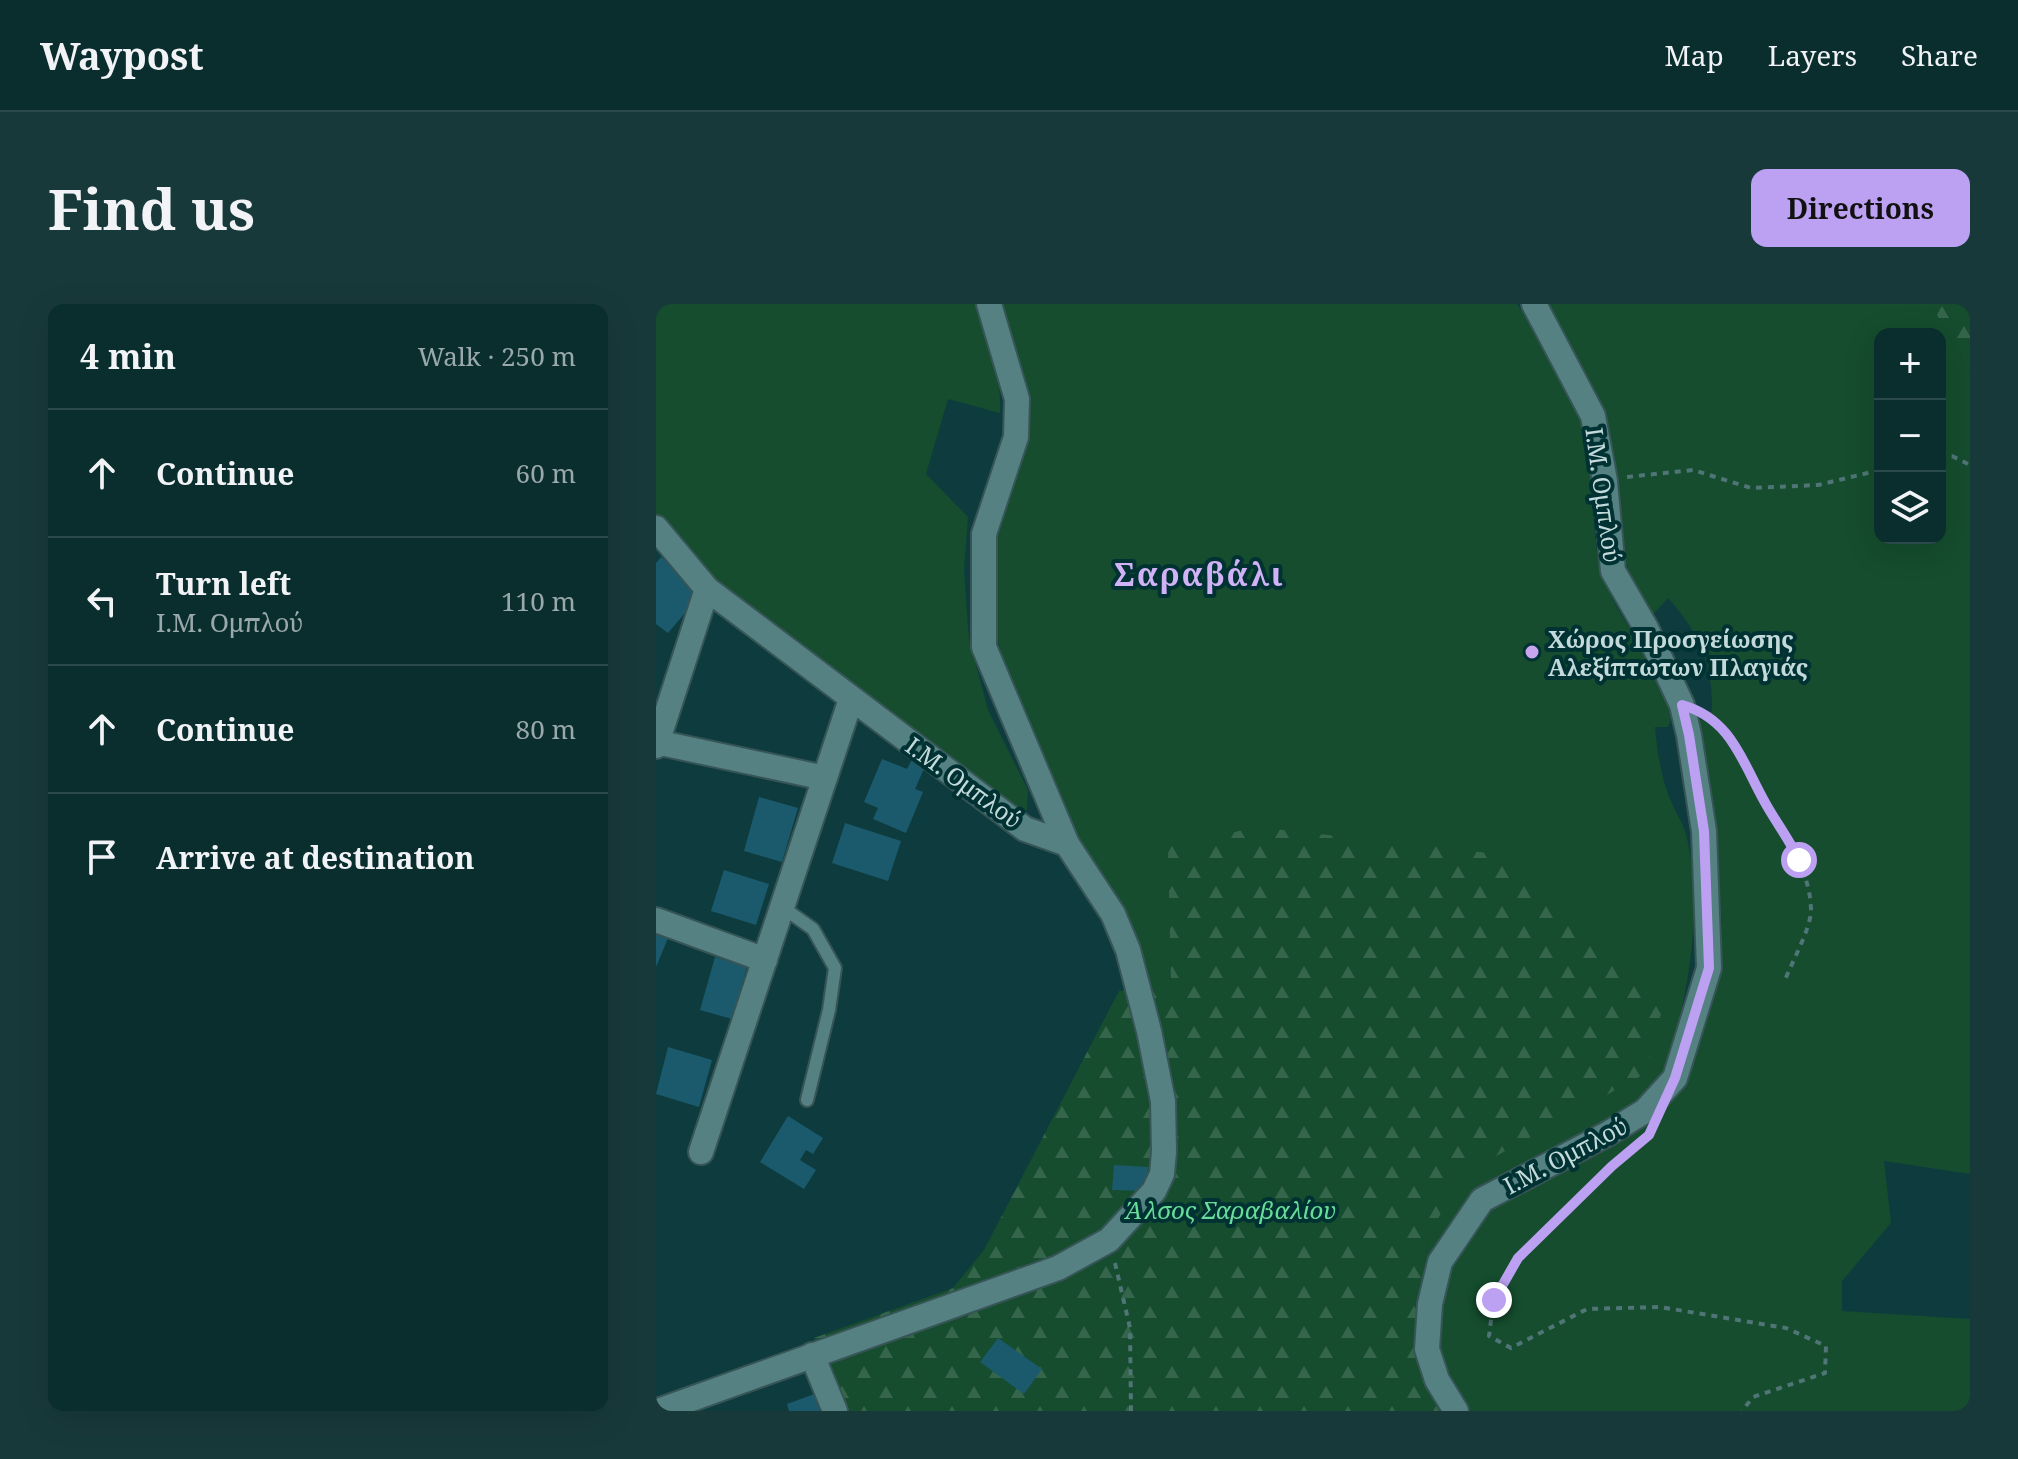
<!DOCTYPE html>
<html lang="en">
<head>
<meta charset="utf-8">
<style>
	body { margin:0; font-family:"Noto Serif",serif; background:#18393a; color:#f1f3f6 }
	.controls { position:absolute; right:24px; top:24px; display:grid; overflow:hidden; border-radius:16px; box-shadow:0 8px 32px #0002 }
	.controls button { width:72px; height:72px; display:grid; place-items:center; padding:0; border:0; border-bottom:2px solid #2a494a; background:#0a2d2e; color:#f1f3f6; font:40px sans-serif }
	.stop { position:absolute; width:24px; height:24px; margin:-18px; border:6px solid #bca0f2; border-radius:50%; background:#fff }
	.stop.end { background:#bca0f2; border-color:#fff; box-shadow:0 2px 8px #0008 }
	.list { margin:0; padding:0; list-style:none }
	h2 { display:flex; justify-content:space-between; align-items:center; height:104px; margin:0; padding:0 32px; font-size:34px }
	h2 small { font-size:26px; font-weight:400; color:#99a8aa }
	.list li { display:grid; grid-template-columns:52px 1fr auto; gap:24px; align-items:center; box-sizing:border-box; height:128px; padding:0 32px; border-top:2px solid #2a494a }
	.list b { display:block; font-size:30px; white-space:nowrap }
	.list p { margin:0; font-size:26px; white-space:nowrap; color:#99a8aa }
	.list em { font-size:26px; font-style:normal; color:#99a8aa }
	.icon { flex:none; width:44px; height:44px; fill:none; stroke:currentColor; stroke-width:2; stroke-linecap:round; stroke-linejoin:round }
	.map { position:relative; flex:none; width:1314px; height:1107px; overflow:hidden; border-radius:16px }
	header { display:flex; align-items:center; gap:48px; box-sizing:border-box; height:112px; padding:0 40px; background:#0a2d2e; border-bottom:2px solid #2a494a }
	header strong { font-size:38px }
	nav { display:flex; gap:44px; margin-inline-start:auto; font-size:28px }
	.intro { display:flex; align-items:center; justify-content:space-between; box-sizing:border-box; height:192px; padding:0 48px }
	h1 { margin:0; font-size:56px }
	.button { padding:20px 36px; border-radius:16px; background:#bca0f2; color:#111; font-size:28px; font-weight:700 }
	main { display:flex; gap:48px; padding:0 48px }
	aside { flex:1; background:#0a2d2e; border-radius:16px; box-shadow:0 8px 32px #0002 }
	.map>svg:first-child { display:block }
	.grass { fill:#154d2e; fill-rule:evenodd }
	.forest { fill:url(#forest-firs) }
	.building { fill:#1a5a6c }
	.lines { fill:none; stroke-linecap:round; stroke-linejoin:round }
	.lane-casing { stroke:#375556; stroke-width:16 }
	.street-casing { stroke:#375556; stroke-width:28 }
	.secondary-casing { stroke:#375556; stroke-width:28 }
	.path { stroke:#507577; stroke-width:4; stroke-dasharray:6 6; stroke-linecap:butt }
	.lane { stroke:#558183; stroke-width:12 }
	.street { stroke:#558183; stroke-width:24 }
	.secondary { stroke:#558183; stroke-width:24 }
	.route { stroke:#bca0f2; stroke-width:10 }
	.poi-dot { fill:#c8a5ee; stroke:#013233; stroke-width:3 }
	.labels { text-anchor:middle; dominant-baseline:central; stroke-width:8; stroke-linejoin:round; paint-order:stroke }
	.street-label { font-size:24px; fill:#c3d9da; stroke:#013233 }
	.poi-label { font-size:24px; font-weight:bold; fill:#c3d9da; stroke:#013233; text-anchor:start }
	.park-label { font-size:24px; font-style:italic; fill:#68dd99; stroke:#013233 }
	.district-label { font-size:32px; font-weight:bold; letter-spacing:2px; fill:#d2b2f6; stroke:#013233 }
</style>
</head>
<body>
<header>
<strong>Waypost</strong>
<nav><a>Map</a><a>Layers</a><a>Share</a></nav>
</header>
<div class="intro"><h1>Find us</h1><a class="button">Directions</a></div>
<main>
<aside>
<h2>4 min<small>Walk · 250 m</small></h2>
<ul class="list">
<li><svg class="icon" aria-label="ahead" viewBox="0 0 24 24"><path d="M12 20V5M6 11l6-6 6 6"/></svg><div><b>Continue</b></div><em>60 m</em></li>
<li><svg class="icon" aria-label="left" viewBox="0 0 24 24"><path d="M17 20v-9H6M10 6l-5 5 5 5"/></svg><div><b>Turn left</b><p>Ι.Μ. Ομπλού</p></div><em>110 m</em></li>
<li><svg class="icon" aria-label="ahead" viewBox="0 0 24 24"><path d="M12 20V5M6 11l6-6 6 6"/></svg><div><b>Continue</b></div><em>80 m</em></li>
<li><svg class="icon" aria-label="arrive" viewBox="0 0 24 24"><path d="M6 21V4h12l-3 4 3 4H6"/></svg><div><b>Arrive at destination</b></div></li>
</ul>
</aside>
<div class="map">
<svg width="1314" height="1107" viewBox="0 0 1314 1107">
	<defs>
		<pattern id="forest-firs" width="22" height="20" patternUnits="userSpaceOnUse" patternTransform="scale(2)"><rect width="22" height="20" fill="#154d2e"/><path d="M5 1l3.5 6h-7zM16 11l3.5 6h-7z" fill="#35664c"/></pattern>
	</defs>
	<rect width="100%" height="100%" fill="#0e3c3e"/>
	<!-- grass -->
	<path class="grass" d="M0,0H322C328,37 347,72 344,109L292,95L270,170L312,213L308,266L313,335L332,406L372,486L371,506L360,507L55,277L0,213Z
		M343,0H861C896,50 928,105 935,166C939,204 935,246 950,281C966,321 1007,365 1015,406C1016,412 1014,418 1012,423H999C1001,447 1005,473 1014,495C1019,508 1028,520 1031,534C1048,615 1031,692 1009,770L1064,666L1066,618L1057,519L1042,432L1044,416L1056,407C1057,359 1044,330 1012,294L994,314C976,279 963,245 959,205C957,191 962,176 959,162C950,104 922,49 890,0H1275L1314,70V870L1228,857L1235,919L1186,977V1007L1314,1015V1107H789L759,1055L772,933L805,871L989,769L513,543L515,683H495L483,650L412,516L351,376L338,318L340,273L337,246L356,189L374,116ZM1224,30H1284V234H1224Z"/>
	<!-- forest -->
	<path class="forest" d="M1275,0H1314V70Z
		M601,523L832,549L1010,690L990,769L806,871L772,933L759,1055L789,1107H186L158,1034L297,984L328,946L463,687L495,683H515L512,543Z"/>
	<!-- building -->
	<path class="building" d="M5,253L47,288L12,329L0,320V259Z
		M226,455L251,465L256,455L270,460L259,485L267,488L250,529L217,515L222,504L208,498Z
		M103,493L142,504L126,558L88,547Z
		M189,519L245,537L232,577L176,559Z
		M68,566L113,580L100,621L55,607Z
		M0,627L13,632L0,663Z
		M59,653L91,663L76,715L44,706Z
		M12,743L56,756L43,803L0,790Z
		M132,812L167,834L157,850L150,846L144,856L160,866L148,885L104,858Z
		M458,861L492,863L490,887L456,886Z
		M342,1034L386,1065L368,1090L324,1058Z
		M164,1088L171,1107H133L131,1100Z"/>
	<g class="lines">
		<defs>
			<path id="lane" d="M126,603L157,625L179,664L173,706L151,796"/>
			<path id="street" d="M0,224L51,285L369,525L411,540
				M0,438L169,474
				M0,442L51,285
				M0,616L109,656
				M45,848L195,395
				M156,1051L179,1107"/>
			<path id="secondary" d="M2,1107L402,964L453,936L498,887L506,870L508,848L507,797L493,727L472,646L457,610L411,540L328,343V230L360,133L361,95L333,0
				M800,1107L781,1076L771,1045L774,1000L784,958L826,896L953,829L989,807L1019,774L1053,664L1048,527L1033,431L1026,401L990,324L957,267L949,177L937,112L878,0"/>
		</defs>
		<!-- lane casing -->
		<use href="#lane" class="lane-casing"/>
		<!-- street casing -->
		<use href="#street" class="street-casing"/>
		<!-- secondary casing -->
		<use href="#secondary" class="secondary-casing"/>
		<!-- path -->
		<path class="path" d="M1284,154L1296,152L1314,161
			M971,173L1037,166L1095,184L1162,181L1224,166
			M1053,413C1082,434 1094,469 1110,500C1129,535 1154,564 1155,606C1155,624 1136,658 1129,676
			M978,844C936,878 858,946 839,995C835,1006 835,1020 833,1032L855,1044L931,1005L1004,1003L1130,1024L1170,1042L1169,1069L1097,1093L1086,1107
			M459,959L474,1024L475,1107"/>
		<!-- lane -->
		<use href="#lane" class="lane"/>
		<!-- street -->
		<use href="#street" class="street"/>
		<!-- secondary -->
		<use href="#secondary" class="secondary"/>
	</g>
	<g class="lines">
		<!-- route -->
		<path class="route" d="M838,996L862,954L956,862L993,831L1019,774L1053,664L1048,527L1033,431L1026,401C1077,415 1087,461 1111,502C1122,521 1134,537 1143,556"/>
	</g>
	<!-- markers -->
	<circle class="poi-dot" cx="876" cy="348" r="8"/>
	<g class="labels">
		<!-- street labels -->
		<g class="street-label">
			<text transform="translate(948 191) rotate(82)">Ι.Μ. Ομπλού</text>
			<text transform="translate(308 478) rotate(36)">Ι.Μ. Ομπλού</text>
			<text transform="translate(909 851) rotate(-28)">Ι.Μ. Ομπλού</text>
		</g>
		<!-- poi labels -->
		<g class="poi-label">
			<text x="892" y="334">Χώρος Προσγείωσης<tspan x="892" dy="28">Αλεξίπτωτων Πλαγιάς</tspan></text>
		</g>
		<!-- park labels -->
		<g class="park-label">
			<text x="574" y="905">Άλσος Σαραβαλίου</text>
		</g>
		<!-- district labels -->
		<g class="district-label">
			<text x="543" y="269">Σαραβάλι</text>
		</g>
	</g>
</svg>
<div class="controls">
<button>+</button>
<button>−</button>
<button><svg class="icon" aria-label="layers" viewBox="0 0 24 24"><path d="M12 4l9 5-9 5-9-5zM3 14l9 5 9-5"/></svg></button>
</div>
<div class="stop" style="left:1143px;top:556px"></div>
<div class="stop end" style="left:838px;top:996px"></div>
</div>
</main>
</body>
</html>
